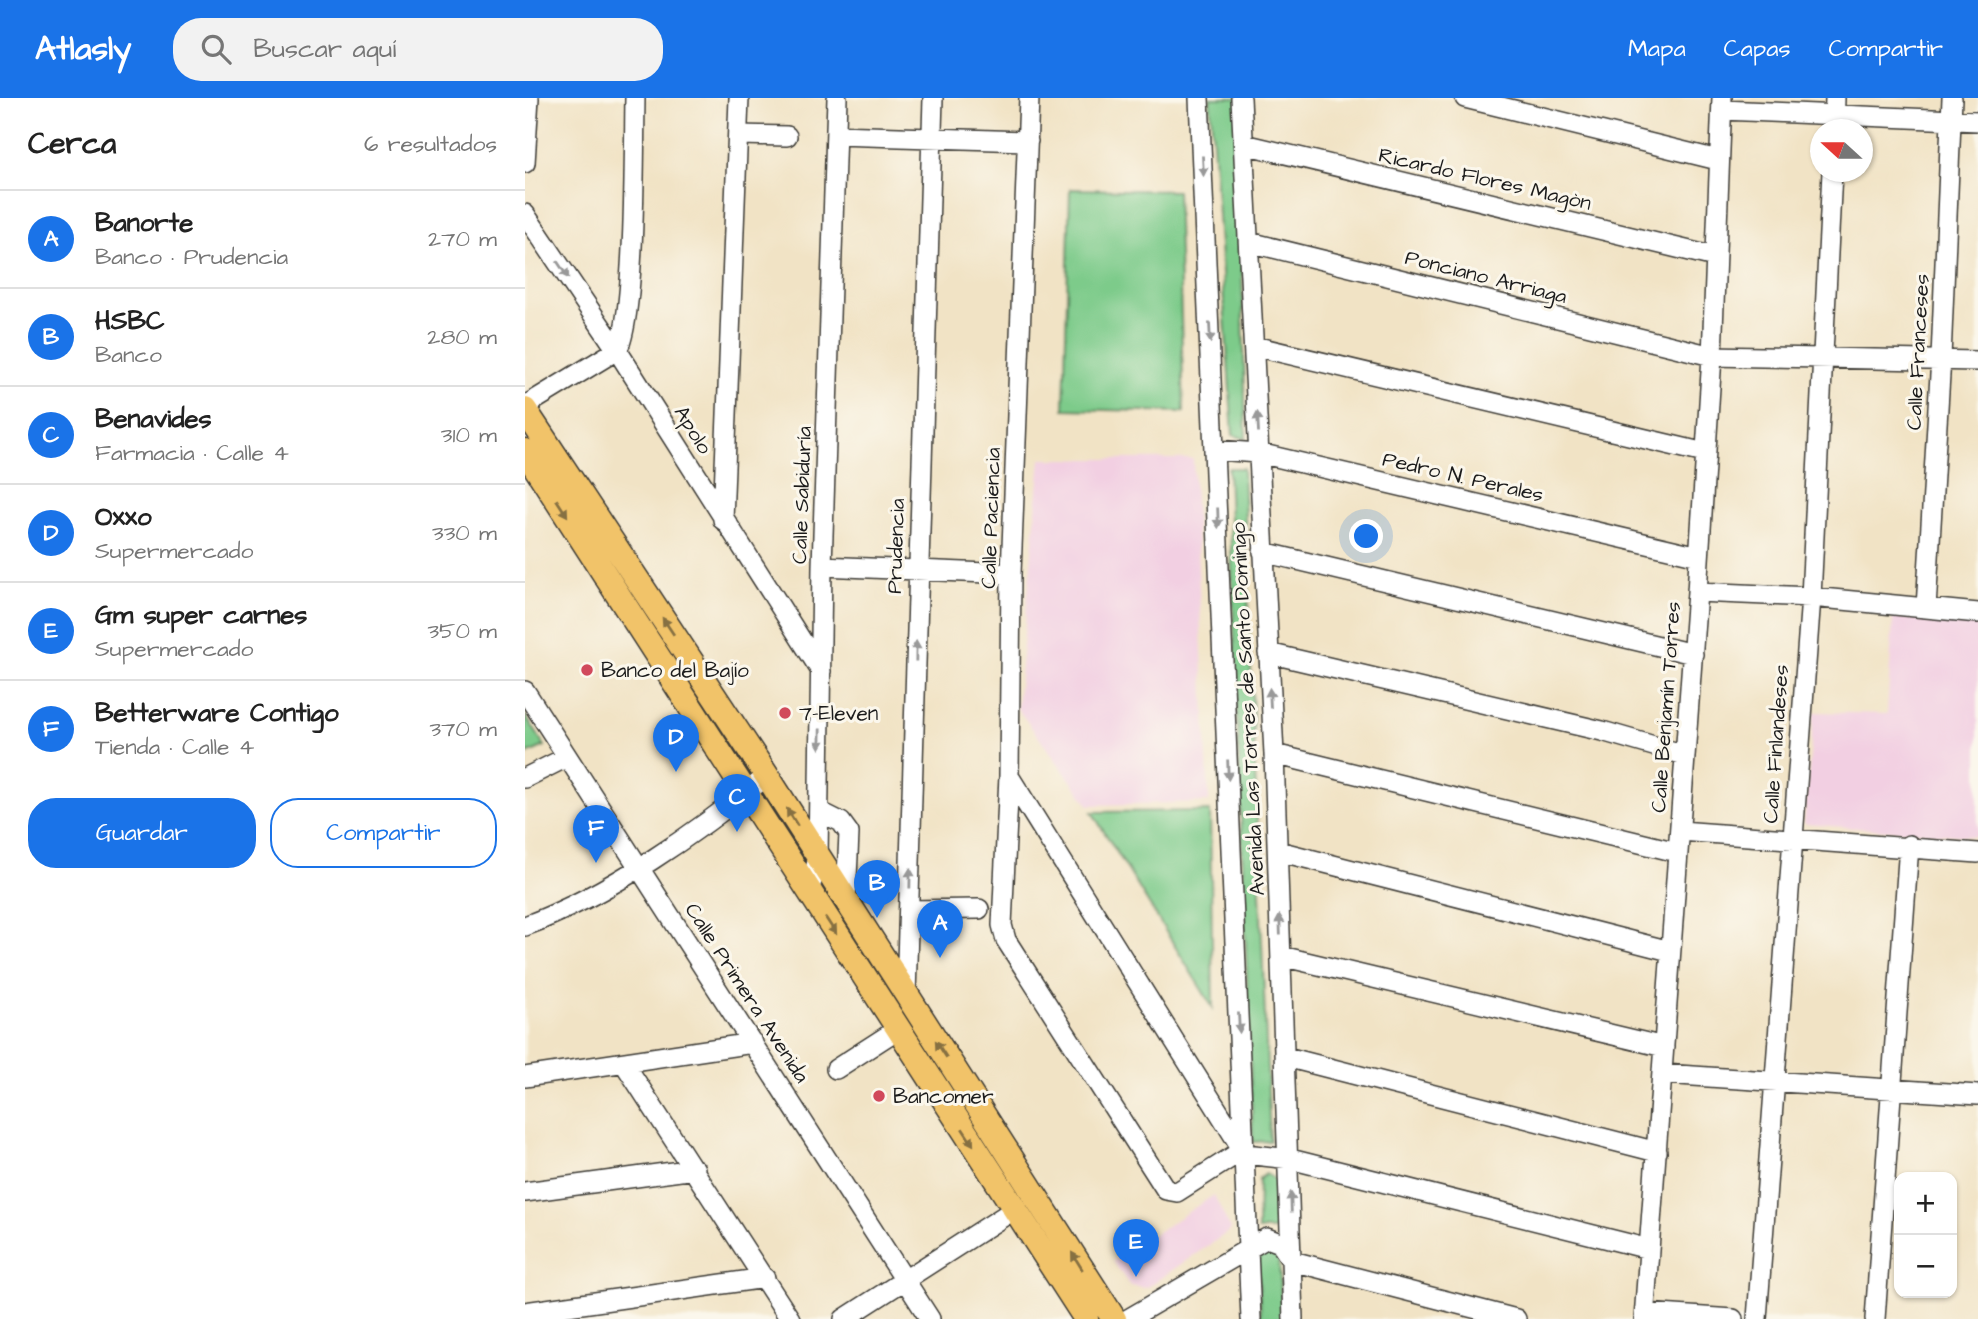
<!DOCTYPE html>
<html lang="es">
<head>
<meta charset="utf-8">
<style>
	body { margin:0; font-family:"Architects Daughter",sans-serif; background:#f2f2f2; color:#222 }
	.controls { position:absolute; right:21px; bottom:21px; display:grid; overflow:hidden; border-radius:14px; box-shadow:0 2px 5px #0004 }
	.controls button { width:63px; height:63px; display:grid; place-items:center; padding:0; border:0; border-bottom:2px solid #e0e0e0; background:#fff; color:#222; font:35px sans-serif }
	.compass { position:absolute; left:1285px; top:21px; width:63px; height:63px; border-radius:50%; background:#fff; box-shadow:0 2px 5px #0004; rotate:291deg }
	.you { position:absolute; left:842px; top:439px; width:24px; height:24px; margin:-18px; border:5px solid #fff; border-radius:50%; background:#1a73e8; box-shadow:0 0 0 10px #1a73e833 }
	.badge { display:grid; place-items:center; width:46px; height:46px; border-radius:50%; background:#1a73e8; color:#fff; font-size:23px; font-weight:700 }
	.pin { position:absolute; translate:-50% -58px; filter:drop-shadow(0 2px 4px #0008) }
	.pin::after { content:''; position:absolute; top:37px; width:24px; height:21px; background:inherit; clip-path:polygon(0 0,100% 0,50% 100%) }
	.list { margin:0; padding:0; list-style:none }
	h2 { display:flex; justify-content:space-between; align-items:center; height:91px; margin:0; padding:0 28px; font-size:30px }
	h2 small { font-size:23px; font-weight:400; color:#767676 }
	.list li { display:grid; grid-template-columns:46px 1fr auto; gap:21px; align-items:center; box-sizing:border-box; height:98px; padding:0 28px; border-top:2px solid #e0e0e0 }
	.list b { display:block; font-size:26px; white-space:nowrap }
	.list p { margin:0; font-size:23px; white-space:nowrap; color:#767676 }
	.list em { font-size:23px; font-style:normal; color:#767676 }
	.actions { display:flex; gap:14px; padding:21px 28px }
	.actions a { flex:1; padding:16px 0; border:2px solid #1a73e8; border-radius:28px; text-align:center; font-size:24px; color:#1a73e8 }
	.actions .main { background:#1a73e8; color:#fff }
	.icon { flex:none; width:38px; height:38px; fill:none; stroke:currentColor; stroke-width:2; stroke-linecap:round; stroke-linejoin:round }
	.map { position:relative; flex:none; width:1453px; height:1221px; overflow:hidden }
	header { display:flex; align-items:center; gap:42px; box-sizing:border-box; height:98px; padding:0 35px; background:#1a73e8; color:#fff }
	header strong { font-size:33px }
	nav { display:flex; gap:38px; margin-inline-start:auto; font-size:24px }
	.search { width:490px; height:63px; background:#f2f2f2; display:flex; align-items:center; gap:18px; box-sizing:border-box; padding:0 24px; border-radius:28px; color:#767676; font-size:26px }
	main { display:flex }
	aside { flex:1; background:#fff }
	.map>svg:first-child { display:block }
	.built { fill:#f2cfe2 }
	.green { fill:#7dcb8a; stroke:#4c7453; stroke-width:2 }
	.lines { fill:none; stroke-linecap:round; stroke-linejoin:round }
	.minor-casing { stroke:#3c3a35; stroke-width:22 }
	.major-casing { stroke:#3c3a35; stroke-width:27 }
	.minor { stroke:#fff; stroke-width:19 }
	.major { stroke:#f1c369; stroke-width:24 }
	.oneway { fill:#999 }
	.oneway2 { fill:#867042 }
	.poi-dot { fill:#d1495b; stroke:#fbf7ec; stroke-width:2.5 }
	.labels { text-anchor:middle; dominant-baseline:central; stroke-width:6; stroke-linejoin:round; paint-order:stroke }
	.street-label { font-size:21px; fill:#1c1c1c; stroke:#fbf7ec }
	.poi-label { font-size:21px; fill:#1c1c1c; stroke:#fbf7ec; text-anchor:start }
</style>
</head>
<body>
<header>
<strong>Atlasly</strong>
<div class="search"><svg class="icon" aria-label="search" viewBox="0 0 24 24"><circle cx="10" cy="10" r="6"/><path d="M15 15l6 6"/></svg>Buscar aquí</div>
<nav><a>Mapa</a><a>Capas</a><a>Compartir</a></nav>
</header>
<main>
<aside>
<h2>Cerca<small>6 resultados</small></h2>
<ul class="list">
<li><span class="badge">A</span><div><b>Banorte</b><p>Banco · Prudencia</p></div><em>270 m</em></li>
<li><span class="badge">B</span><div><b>HSBC</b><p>Banco</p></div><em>280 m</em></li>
<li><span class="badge">C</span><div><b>Benavides</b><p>Farmacia · Calle 4</p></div><em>310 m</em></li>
<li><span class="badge">D</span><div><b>Oxxo</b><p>Supermercado</p></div><em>330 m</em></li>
<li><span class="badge">E</span><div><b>Gm super carnes</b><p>Supermercado</p></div><em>350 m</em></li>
<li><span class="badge">F</span><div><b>Betterware Contigo</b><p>Tienda · Calle 4</p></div><em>370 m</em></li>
</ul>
<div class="actions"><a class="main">Guardar</a><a>Compartir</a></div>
</aside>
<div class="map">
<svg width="1453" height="1221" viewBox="0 0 1453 1221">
	<rect width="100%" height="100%" fill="#fbf7ec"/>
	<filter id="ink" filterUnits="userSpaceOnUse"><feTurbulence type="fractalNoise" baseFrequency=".0143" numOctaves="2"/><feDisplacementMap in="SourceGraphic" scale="14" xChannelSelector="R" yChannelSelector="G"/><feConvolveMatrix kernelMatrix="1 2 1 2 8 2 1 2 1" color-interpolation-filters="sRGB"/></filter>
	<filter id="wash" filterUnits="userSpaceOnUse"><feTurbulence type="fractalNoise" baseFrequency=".00686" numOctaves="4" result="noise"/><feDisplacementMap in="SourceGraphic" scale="28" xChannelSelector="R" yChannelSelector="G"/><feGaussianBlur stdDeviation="1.57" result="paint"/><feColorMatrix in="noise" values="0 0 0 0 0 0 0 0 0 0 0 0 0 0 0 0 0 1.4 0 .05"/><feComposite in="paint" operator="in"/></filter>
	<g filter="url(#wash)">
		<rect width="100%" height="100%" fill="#f1e3c5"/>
		<!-- built -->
		<path class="built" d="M516,361H668L684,704L564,707L492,610Z
			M1368,519L1453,523V739L1279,726L1289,614L1362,616Z
			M689,1097L706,1132L621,1190L605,1188L588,1163Z"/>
		<!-- green -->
		<path class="green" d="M685,0H713L721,341L708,337Z
			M545,91L652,93L659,314L539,311Z
			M703,370H718L745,1043L728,1044Z
			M0,617L20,648L0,657Z
			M685,713L688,910L567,714Z
			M741,1076L754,1084L752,1132H733L734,1081Z
			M743,1149L754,1160L757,1221H736L733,1163Z"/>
	</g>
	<g filter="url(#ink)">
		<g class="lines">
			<defs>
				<path id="minor" d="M504,0L486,476L484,678L477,827L481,842L641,1092L652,1094L718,1052L720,1056L765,1061L1124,1151
					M674,0L726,1221
					M716,0L749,656L768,1221
					M940,0L1193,62
					M1197,12L1453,23
					M1309,32L1310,0
					M213,37L262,38
					M311,37L503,43
					M719,46L1190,159
					M0,65L4,0
					M0,116L92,252L296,573
					M724,144L1187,258L1453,263
					M729,248L1180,355
					M0,308L92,252C111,223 109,46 110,0
					M690,352L734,355L1174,458
					M198,422L214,0
					M738,454L1168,556
					M297,468L486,476
					M1172,494L1286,499L1453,515
					M1401,510L1416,260L1427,0
					M743,555L1077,633L1160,657
					M0,593L405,1221
					M749,656L1152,754
					M484,678L717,1051
					M0,680L42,659
					M294,713L316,724L324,735L321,803
					M1155,733L1453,755
					M753,753L1145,853
					M284,794L293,760L297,468L312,0
					M384,812L454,811
					M0,828C83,797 173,734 242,678
					M756,858L1139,949
					M381,898L408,0
					M761,959L1132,1054
					M99,965L265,1221
					M311,971L373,931
					M1138,976L1453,997
					M0,979L228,945
					M0,1094L170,1071
					M0,1214L240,1180
					M1120,1215L1208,1221
					M319,1221L490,1111
					M603,1221L742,1140L755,1145L767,1163L991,1221
					M1119,1221L1172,494L1187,258L1197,0
					M1232,1221L1286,499L1307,74
					M1350,1221L1384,747"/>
				<path id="major" d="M0,312L242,678L589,1221
					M0,353L561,1221"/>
			</defs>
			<!-- minor casing -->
			<use href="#minor" class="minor-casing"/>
			<!-- major casing -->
			<use href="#major" class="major-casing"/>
			<!-- minor -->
			<use href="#minor" class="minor"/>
			<!-- major -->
			<use href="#major" class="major"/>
		</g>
		<!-- one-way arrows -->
		<defs><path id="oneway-solid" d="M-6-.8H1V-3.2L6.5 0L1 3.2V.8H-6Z" transform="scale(1.75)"/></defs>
		<g class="oneway">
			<use href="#oneway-solid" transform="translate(678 68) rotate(87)"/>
			<use href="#oneway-solid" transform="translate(38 172) rotate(56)"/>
			<use href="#oneway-solid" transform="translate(685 235) rotate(87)"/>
			<use href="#oneway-solid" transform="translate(733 324) rotate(-93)"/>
			<use href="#oneway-solid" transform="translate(693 420) rotate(88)"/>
			<use href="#oneway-solid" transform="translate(391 553) rotate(-89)"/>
			<use href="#oneway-solid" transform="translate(745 600) rotate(-93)"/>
			<use href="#oneway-solid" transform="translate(295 641) rotate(91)"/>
			<use href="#oneway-solid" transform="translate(703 672) rotate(88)"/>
			<use href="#oneway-solid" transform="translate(385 780) rotate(-89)"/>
			<use href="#oneway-solid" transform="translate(755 827) rotate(-92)"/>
			<use href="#oneway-solid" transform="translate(714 925) rotate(87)"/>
			<use href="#oneway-solid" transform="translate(766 1104) rotate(-92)"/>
		</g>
		<g class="oneway2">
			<use href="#oneway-solid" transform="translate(37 410) rotate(57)"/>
			<use href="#oneway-solid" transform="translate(143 528) rotate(-124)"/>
			<use href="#oneway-solid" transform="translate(267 719) rotate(-122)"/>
			<use href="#oneway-solid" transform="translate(306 828) rotate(57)"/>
			<use href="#oneway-solid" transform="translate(416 951) rotate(-123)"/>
			<use href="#oneway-solid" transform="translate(443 1039) rotate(57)"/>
			<use href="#oneway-solid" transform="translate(552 1163) rotate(-122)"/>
		</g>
	</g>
	<!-- markers -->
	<g class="poi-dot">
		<circle cx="62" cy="572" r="7"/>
		<circle cx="260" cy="615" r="7"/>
		<circle cx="354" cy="998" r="7"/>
	</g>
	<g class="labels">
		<!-- street labels -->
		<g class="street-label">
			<text transform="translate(960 81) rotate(13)">Ricardo Flores Magòn</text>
			<text transform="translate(961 179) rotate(14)">Ponciano Arriaga</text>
			<text transform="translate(1393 254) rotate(-87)">Calle Franceses</text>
			<text transform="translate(168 332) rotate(58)">Apolo</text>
			<text transform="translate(938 379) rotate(13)">Pedro N. Perales</text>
			<text transform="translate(277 397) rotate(-88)">Calle Sabiduría</text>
			<text transform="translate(466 420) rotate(-88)">Calle Paciencia</text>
			<text transform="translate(371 448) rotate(-88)">Prudencia</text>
			<text transform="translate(1141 609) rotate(-86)">Calle Benjamín Torres</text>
			<text transform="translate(723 611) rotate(-93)">Avenida Las Torres de Santo Domingo</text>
			<text transform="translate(1251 646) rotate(-86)">Calle Finlandeses</text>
			<text transform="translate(222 895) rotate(57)">Calle Primera Avenida</text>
		</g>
		<!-- poi labels -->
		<g class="poi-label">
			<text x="76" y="572">Banco del Bajío</text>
			<text x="274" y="615">7-Eleven</text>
			<text x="368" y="998">Bancomer</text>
		</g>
	</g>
</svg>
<div class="controls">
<button>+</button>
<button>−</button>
</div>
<svg class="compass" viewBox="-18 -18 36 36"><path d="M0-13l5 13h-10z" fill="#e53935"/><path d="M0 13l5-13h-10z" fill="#767676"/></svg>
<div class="you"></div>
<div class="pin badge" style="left:415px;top:860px">A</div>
<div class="pin badge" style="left:352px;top:820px">B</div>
<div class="pin badge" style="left:212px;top:734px">C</div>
<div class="pin badge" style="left:151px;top:674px">D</div>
<div class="pin badge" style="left:611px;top:1179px">E</div>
<div class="pin badge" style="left:71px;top:765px">F</div>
</div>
</main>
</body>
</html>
